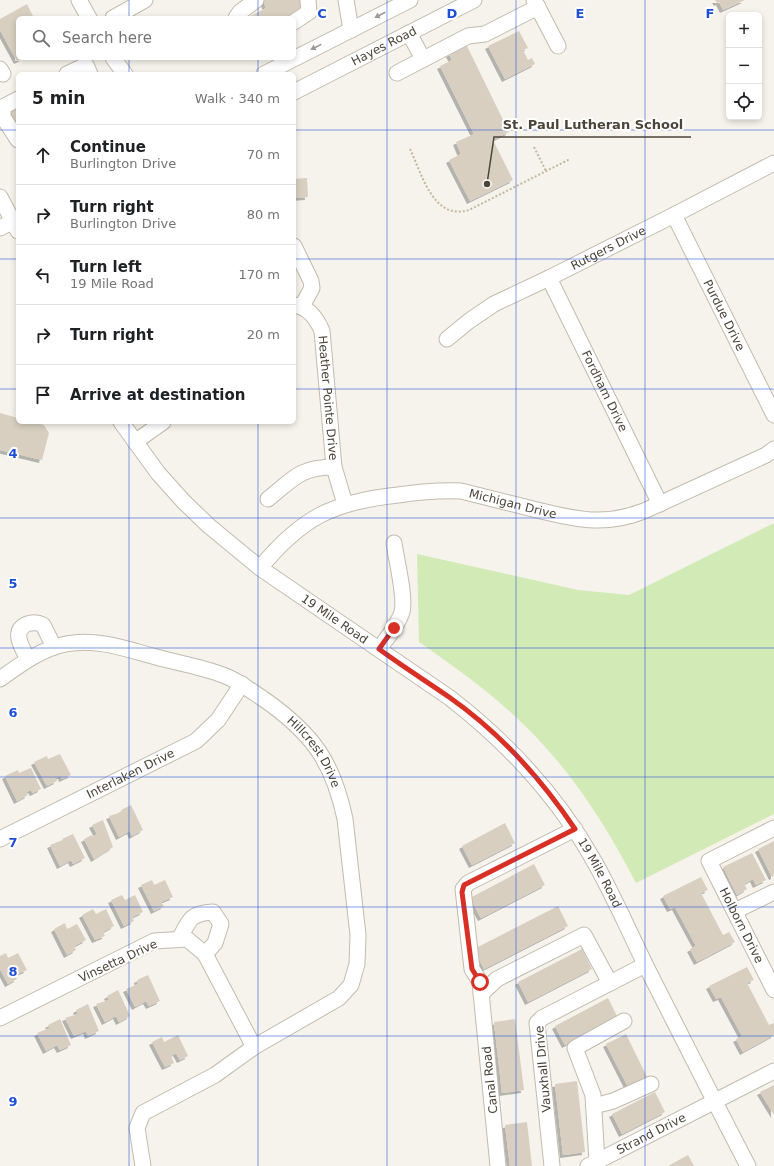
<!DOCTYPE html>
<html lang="en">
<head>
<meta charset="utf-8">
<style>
	body { margin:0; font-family:"DejaVu Sans",sans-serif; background:#f6f6f6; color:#202124 }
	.controls { position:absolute; right:12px; top:12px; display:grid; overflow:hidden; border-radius:6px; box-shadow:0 2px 6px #0003 }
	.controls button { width:36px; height:36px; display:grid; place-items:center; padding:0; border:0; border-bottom:1px solid #e0e0e0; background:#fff; color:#202124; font:20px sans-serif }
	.stop { position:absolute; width:12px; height:12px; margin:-9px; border:3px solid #d93025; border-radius:50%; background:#fff }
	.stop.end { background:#d93025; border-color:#fff; box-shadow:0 1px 4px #0008 }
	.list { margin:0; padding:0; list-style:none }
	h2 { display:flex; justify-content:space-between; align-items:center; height:52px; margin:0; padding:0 16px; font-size:17px }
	h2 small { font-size:13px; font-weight:400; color:#757577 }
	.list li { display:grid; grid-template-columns:26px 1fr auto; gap:12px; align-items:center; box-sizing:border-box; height:60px; padding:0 16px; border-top:1px solid #e0e0e0 }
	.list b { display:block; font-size:15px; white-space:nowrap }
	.list p { margin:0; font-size:13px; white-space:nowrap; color:#757577 }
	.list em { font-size:13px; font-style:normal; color:#757577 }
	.icon { flex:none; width:22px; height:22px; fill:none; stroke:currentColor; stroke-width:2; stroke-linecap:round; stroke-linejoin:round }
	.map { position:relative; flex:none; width:774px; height:1166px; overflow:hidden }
	.search { position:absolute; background:#fff; box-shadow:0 2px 6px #0003; left:16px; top:16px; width:280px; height:44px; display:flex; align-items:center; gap:10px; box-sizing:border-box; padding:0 14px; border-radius:6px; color:#757577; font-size:15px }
	.panel { position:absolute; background:#fff; box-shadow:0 2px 6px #0003; left:16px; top:72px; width:280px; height:352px; border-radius:6px }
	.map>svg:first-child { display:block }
	.green { fill:#d2eab5 }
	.building { fill:#d8cfc1; filter:url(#shadow) }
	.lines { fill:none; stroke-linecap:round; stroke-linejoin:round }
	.minor-casing { stroke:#c2bbae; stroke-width:17 }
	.path { stroke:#c4b79f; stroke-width:2; stroke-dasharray:2 2; stroke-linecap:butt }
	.minor { stroke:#fff; stroke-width:15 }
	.oneway { fill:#9c9892 }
	.route { stroke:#d93025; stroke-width:5 }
	.grid { fill:none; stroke:#1d4ed8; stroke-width:1; stroke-opacity:0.55 }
	.labels { text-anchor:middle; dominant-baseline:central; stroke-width:4; stroke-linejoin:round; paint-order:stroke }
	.street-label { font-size:12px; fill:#4b4439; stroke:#fff }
	.grid-label { font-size:13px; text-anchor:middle; font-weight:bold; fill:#1d4ed8; stroke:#fff; stroke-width:4; stroke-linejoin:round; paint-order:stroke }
	.leader { fill:none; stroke:#4b4439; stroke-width:1.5 }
	.callout-dot { fill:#4b4439; stroke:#fff; stroke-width:1.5 }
	.callout-label { font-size:13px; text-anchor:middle; font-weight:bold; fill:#4b4439; stroke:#fff; stroke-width:4; stroke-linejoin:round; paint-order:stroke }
</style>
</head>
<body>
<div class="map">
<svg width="774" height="1166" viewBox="0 0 774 1166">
	<defs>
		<filter id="shadow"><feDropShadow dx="-3" dy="3" stdDeviation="0" flood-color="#0004"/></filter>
	</defs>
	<rect width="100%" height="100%" fill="#f6f3ec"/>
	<!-- green -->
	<path class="green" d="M774,523V814L636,883C606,825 571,770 524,725C492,693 456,668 419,642L417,554L578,590L629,595Z"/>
	<!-- building -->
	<path class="building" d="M264,0H300L304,8L283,18H247L266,8L263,1Z
		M715,0H745L723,10L719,2L717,3Z
		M27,4L34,18H18V58H23L17,61L0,30V19Z
		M519,31L528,48L523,50L528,60L532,58L535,64L505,79L488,46Z
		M467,46L509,132L493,140L513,180L470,201L449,160L461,154L456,142L474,134L440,66L452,60L449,54Z
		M18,107V129L9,112Z
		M307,178L308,197L294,198V179Z
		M0,413L18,418V422H34L44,425L49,433L42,460L0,450Z
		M60,754L71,775L62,779L61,776L55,778L57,781L47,786L34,762L47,756L48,759Z
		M31,768L41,789L33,793L31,790L26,792L28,795L17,801L5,776L18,770L19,773Z
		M131,805L143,830L132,836L130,831L119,837L109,816L122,812L121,810Z
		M103,820L113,847L94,859L84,839L92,835L93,837L97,834L92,825Z
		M505,823L515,843L472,865L462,846Z
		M73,834L85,858L73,864L71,860L60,866L50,845L63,840L62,839Z
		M774,841V876L772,877L758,849Z
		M752,853L766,880L756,885L753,879L744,884L747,889L737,895L723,867Z
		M534,864L545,885L481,918L470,898Z
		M701,877L708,890L701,893L723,935L729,932L735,942L697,962L690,949L696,946L675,907L670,909L663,896Z
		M152,880L154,885L165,880L173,897L161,902L164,906L154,911L141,885Z
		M122,895L125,900L135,895L143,912L132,917L134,921L124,926L111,900Z
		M558,906L568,926L484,969L474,949Z
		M93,909L96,914L106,909L114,926L103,932L105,936L95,940L82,915Z
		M65,923L67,929L77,924L86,940L74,946L76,950L67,955L54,929Z
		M582,949L592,969L528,1002L518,982Z
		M6,953L8,958L18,953L27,970L15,975L17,979L8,984L0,969V956Z
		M747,967L754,980L747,983L769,1025L774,1023V1035L743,1052L736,1039L742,1036L721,997L716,999L709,986Z
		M148,975L160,1001L149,1006L146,1001L135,1007L126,989L138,984L137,980Z
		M118,990L130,1016L119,1022L116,1016L105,1022L96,1004L109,1000L107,996Z
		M608,998L618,1018L565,1045L555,1026Z
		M88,1004L99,1031L88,1036L86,1031L74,1036L65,1018L78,1014L76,1010Z
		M60,1019L71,1045L60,1050L57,1045L46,1051L37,1033L50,1028L48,1025Z
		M515,1019L524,1090L502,1093L494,1022Z
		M626,1034L647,1077L628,1087L606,1044Z
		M178,1035L188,1056L180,1060L176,1053L171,1056L174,1063L165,1067L152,1042L162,1037L164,1042Z
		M577,1081L585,1152L563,1155L555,1084Z
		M774,1085V1115L760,1092Z
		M655,1092L665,1112L622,1134L612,1114Z
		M527,1122L532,1166H510L505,1125Z
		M688,1155L694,1166H668Z"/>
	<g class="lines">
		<defs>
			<g id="minor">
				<path d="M79,0L89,18"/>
				<path d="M346,0L351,30"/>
				<path d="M534,0L558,46"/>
				<path d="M113,18L145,0"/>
				<path d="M236,18L240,12L256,0"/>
				<path d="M294,22L309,12L308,0"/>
				<path d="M409,33L423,59"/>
				<path d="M113,58L125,74"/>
				<path d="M0,69L3,74"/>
				<path d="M397,73L468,36L485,34L538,7"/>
				<path d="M67,74L86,65L90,74"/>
				<path d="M264,74L410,0"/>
				<path id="s1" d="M294,92L474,0"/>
				<path d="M3,117L18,140"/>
				<path d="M0,118L3,117V107L18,99"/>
				<path d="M0,197L18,231"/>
				<path id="s2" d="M674,215L774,415"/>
				<path d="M0,228L18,219"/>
				<path d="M294,246L311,281L312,288L302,306"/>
				<path id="s3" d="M549,278L660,504"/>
				<path id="s4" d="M294,305C308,307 317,319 322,331L334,467L345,504"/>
				<path id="s5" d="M447,339L469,321L494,304L549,278L674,215L774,163"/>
				<path id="s6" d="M121,422L158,473L184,502L209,526L260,568L450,698C508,743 558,797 594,861C614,896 630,934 648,970C681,1035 714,1101 748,1166"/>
				<path d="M135,442L163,422"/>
				<path d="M268,499C293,479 300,467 334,467"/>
				<path id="s7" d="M260,568C302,517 333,502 398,495C419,492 440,490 461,491C485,497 509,503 533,509C574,519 603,527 644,511L766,455L774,449"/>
				<path d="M379,649C387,638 398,625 402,612C406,597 396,559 394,543"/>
				<path d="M28,659C22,648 11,631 27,624C33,622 37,622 43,625L54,647"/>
				<path id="s8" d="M0,679C21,664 41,649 66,644C97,638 126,649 156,657C178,663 202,667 223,675C239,681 251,691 265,700C313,734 333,762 345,819L358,935L357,964L351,985L339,998L254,1047L215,1075L143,1113L137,1128L143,1166"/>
				<path id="s9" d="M774,828L709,861L774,990"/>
				<path id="s10" d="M0,839L196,741L218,720L242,684"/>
				<path d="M735,911L774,892"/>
				<path d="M180,938C189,920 191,913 213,912L221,924L215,943L205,954"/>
				<path d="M481,994L497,979L584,935L610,983"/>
				<path d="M0,1018L154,941L187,939L205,954L254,1047"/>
				<path d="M594,1106L613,1101L651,1084"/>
				<path d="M597,1162L593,1095L575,1048L624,1021"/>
				<path d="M498,1166L480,982L472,969L463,889L468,883L575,829"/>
				<path d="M552,1166L537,1023L542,1018L645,965"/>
				<path id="s11" d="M588,1166L774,1071"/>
			</g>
		</defs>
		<!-- minor casing -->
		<use href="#minor" class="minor-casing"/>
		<!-- path -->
		<path class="path" d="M534,147L546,171
			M410,149C422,174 433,221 469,210L570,159"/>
		<!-- minor -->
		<use href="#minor" class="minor"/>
	</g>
	<!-- one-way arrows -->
	<defs><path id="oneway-solid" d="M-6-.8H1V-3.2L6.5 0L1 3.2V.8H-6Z"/></defs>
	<g class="oneway">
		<use href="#oneway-solid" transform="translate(380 15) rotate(153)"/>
		<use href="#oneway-solid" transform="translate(316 47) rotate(154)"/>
	</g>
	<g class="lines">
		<!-- route -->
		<path class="route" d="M394,628L379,649C402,666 426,681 449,697C499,732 542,780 575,829L464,885L462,892L472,969L480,982"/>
	</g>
	<!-- grid -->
	<path class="grid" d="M129,0V18M258,0V18M387,0V1166M516,0V1166M645,0V1166M129,58V74M258,58V74M0,130H18M294,130H774M0,259H18M294,259H774M0,389H18M294,389H774M129,422V1166M258,422V1166M0,518H774M0,648H774M0,777H774M0,907H774M0,1036H774"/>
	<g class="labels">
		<!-- street labels -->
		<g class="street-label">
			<text stroke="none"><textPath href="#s1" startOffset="101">Hayes Road</textPath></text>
			<text stroke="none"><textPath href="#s5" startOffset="186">Rutgers Drive</textPath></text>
			<text stroke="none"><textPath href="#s2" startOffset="112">Purdue Drive</textPath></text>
			<text stroke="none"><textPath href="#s3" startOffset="126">Fordham Drive</textPath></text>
			<text stroke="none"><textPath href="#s4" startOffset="107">Heather Pointe Drive</textPath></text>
			<text stroke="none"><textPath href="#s7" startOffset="278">Michigan Drive</textPath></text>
			<text stroke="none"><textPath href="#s6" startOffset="293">19 Mile Road</textPath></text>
			<text stroke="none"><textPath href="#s8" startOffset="358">Hillcrest Drive</textPath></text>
			<text stroke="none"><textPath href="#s10" startOffset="146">Interlaken Drive</textPath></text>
			<text stroke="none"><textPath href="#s6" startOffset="665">19 Mile Road</textPath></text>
			<text stroke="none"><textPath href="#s9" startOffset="145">Holborn Drive</textPath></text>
			<text transform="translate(118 961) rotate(-25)">Vinsetta Drive</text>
			<text transform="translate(543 1069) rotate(-95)">Vauxhall Drive</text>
			<text transform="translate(490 1080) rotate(-96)">Canal Road</text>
			<text stroke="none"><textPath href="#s11" startOffset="71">Strand Drive</textPath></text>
		</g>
	</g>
	<g class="grid-label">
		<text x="322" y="18">C</text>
		<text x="452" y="18">D</text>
		<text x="580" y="18">E</text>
		<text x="710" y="18">F</text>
		<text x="13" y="458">4</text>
		<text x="13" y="588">5</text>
		<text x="13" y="717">6</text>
		<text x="13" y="847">7</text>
		<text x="13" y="976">8</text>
		<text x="13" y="1106">9</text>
	</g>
	<!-- callouts -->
	<path class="leader" d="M487 184L494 137H691"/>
	<circle class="callout-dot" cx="487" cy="184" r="4"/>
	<g class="callout-label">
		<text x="593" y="129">St. Paul Lutheran School</text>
	</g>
</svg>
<div class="controls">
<button>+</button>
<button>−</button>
<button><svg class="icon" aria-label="locate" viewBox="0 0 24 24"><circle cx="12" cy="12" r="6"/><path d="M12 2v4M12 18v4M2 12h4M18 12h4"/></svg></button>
</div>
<div class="stop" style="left:480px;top:982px"></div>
<div class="stop end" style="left:394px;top:628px"></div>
<div class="search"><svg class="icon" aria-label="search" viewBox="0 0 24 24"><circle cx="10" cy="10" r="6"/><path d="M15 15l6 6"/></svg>Search here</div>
<section class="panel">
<h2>5 min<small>Walk · 340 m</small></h2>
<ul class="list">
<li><svg class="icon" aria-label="ahead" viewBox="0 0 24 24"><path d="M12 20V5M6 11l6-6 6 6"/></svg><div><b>Continue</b><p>Burlington Drive</p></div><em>70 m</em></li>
<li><svg class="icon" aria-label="right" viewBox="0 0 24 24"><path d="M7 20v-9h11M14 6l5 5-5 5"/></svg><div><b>Turn right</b><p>Burlington Drive</p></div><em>80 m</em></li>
<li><svg class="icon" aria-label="left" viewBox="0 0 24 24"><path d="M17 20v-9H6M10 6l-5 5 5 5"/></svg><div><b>Turn left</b><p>19 Mile Road</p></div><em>170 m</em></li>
<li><svg class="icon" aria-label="right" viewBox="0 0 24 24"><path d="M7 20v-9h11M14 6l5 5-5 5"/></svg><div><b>Turn right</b></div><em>20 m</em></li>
<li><svg class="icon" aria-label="arrive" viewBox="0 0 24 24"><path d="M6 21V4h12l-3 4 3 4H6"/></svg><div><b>Arrive at destination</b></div></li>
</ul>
</section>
</div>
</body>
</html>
